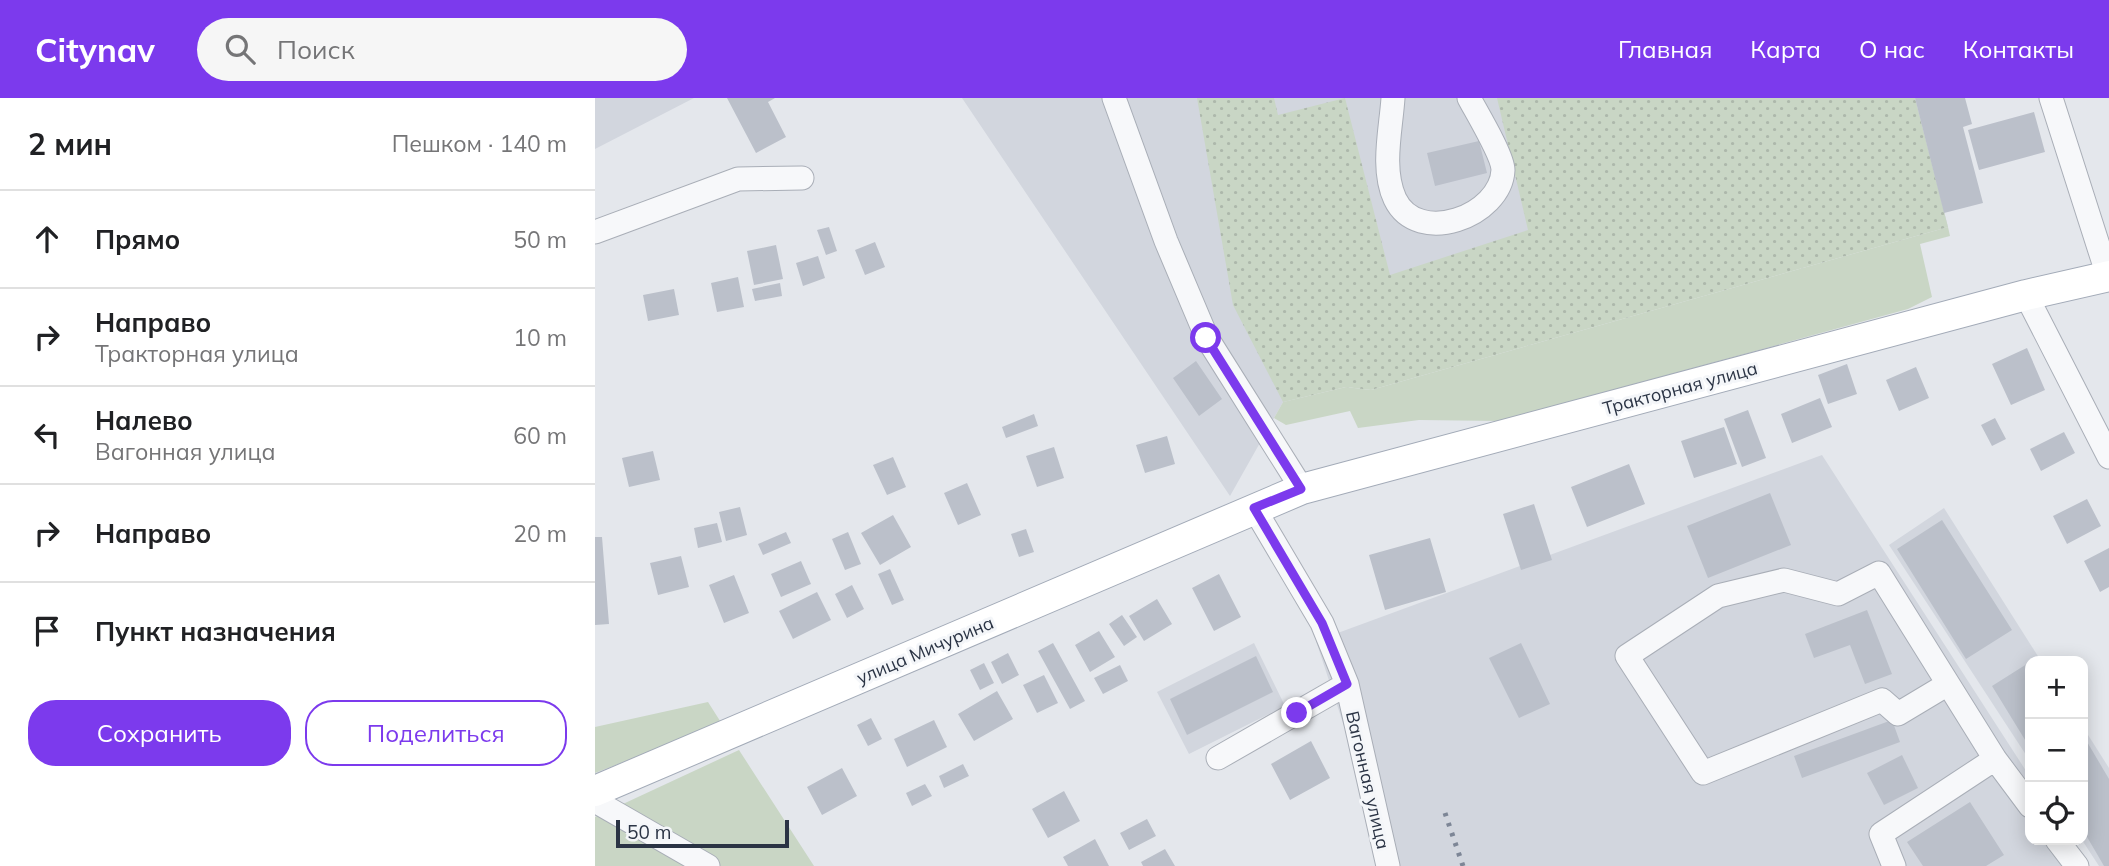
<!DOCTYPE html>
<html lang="ru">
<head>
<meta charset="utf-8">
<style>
	body { margin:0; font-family:Mulish,sans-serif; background:#f6f6f6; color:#202124 }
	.controls { position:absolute; right:21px; bottom:21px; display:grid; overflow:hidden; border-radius:14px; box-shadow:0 4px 18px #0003 }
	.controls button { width:63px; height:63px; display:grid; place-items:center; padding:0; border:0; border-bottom:2px solid #e0e0e0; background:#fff; color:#202124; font:35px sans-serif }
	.scale { position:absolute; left:21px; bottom:18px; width:173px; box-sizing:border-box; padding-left:7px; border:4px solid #2b3445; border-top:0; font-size:19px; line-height:24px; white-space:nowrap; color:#2b3445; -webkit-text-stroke:5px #f4f6f9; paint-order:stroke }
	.stop { position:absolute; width:21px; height:21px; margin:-16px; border:5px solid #7c3aed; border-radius:50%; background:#fff }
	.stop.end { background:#7c3aed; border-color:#fff; box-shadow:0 2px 7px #0008 }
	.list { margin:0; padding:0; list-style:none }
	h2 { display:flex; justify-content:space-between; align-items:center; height:91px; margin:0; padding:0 28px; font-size:30px }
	h2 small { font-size:23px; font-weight:400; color:#757577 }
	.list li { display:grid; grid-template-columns:46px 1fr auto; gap:21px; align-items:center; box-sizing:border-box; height:98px; padding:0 28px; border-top:2px solid #e0e0e0 }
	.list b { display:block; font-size:26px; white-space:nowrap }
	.list p { margin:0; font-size:23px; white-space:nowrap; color:#757577 }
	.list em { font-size:23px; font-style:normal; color:#757577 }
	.actions { display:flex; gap:14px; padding:21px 28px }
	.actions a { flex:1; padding:16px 0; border:2px solid #7c3aed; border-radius:28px; text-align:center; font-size:24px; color:#7c3aed }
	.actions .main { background:#7c3aed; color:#fff }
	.icon { flex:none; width:38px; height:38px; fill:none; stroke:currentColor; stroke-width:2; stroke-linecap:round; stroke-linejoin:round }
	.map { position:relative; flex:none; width:1514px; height:768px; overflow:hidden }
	header { display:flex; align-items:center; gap:42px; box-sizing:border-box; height:98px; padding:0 35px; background:#7c3aed; color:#fff }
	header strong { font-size:33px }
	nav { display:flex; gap:38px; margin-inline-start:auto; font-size:24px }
	.search { width:490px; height:63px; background:#f6f6f6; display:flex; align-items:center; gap:18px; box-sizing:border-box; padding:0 24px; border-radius:38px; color:#757577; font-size:26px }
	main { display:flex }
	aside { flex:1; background:#fff }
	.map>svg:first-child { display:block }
	.built { fill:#d2d6de }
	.green { fill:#c9d6c5 }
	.garden { fill:url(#garden-dots) }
	.building { fill:#bbc0ca }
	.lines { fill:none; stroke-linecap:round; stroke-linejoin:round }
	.minor-casing { stroke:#a9aeb7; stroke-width:25 }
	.major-casing { stroke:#a3abb8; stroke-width:32 }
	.minor { stroke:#f7f8fa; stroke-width:23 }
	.major { stroke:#fff; stroke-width:30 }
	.rail { stroke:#7d8696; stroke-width:5; stroke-dasharray:3.5 7; stroke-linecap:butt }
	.route { stroke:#7c3aed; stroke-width:9 }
	.labels { text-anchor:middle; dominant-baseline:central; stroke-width:6; stroke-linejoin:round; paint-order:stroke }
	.street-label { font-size:18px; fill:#2b3445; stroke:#f4f6f9 }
</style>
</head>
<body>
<header>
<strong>Citynav</strong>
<div class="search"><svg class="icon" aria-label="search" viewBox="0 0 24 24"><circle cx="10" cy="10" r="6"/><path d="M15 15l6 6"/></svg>Поиск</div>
<nav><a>Главная</a><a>Карта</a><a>О нас</a><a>Контакты</a></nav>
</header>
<main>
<aside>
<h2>2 мин<small>Пешком · 140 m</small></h2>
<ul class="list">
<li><svg class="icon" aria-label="ahead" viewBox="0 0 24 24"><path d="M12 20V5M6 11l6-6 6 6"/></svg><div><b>Прямо</b></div><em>50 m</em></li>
<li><svg class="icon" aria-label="right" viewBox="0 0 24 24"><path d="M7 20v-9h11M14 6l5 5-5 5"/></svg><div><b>Направо</b><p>Тракторная улица</p></div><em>10 m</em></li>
<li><svg class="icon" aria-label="left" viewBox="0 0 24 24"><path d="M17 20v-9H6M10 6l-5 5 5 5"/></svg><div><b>Налево</b><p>Вагонная улица</p></div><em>60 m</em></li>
<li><svg class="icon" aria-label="right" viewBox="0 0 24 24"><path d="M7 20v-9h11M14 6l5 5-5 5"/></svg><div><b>Направо</b></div><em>20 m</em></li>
<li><svg class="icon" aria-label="arrive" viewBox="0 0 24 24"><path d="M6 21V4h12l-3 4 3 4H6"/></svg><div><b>Пункт назначения</b></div></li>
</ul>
<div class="actions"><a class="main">Сохранить</a><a>Поделиться</a></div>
</aside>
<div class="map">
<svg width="1514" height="768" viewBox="0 0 1514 768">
	<defs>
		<pattern id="garden-dots" width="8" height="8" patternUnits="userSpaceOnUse" patternTransform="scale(1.75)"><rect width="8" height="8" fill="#c9d6c5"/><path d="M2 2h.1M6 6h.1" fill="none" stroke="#adb8ab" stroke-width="1.8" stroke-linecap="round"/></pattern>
	</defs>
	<rect width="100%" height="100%" fill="#e4e7ec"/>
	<!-- built -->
	<path class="built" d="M0,0H99L0,51Z
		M367,0H1320L1353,129L688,304L635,398Z
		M1227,357L1435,679V742H1476L1493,768H795L721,543Z
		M1349,410L1446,563H1435V663L1294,447Z
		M659,545L690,608L594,656L562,594Z
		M1488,629L1514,670V768H1504L1487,742Z"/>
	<!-- green -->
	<path class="green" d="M1353,129L1355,138L1325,146L1337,199L1313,211L905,323L824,322L763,330L755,313L691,327L679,320L688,304L751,289L776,292Z
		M113,604L127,626L0,675V629Z
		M144,652L219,768H0V719Z"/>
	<!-- garden -->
	<path class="garden" d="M602,0H679L683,17L750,0L795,177L933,132L902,0H1320L1353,129L776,292L751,289L688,304L638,207Z"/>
	<!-- building -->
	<path class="building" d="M132,0H180L173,4L191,39L161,55Z
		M1320,0H1370L1377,26L1368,29L1388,105L1349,115Z
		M1439,14L1450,54L1384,72L1373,32Z
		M884,43L892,75L840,88L832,55Z
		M234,129L242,153L231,157L222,132Z
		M280,144L290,169L270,177L260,152Z
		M181,147L188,181L159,187L152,153Z
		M223,158L230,180L208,188L201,165Z
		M143,179L149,209L122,214L116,185Z
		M185,185L187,198L160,203L157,191Z
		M79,191L84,217L53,223L48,197Z
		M1432,250L1450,292L1416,307L1397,266Z
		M601,263L627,301L604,318L578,280Z
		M1252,266L1262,296L1233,306L1223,277Z
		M1321,269L1334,300L1304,313L1291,282Z
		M1225,300L1237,329L1197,345L1186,316Z
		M1153,312L1171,360L1147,369L1129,321Z
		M439,316L443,328L411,340L407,329Z
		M1400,320L1411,341L1397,348L1386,327Z
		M1129,329L1142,366L1099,380L1086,343Z
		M1469,334L1480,355L1446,373L1435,351Z
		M572,338L580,366L550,375L541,347Z
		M459,349L469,380L442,389L431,358Z
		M58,353L65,382L34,389L27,360Z
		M298,359L311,389L292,397L278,367Z
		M1034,366L1050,406L992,429L976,389Z
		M372,385L386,417L363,427L349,395Z
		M1175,395L1196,447L1113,480L1092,428Z
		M1492,401L1506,428L1472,446L1458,418Z
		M939,406L957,462L926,472L908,416Z
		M145,409L152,437L131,443L124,414Z
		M298,417L316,449L285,467L266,435Z
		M1347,422L1417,532L1371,561L1302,451Z
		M122,425L127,444L103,450L99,430Z
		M431,431L439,454L424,459L416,436Z
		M191,434L196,445L168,457L163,446Z
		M253,434L266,466L250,472L237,441Z
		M0,439H7L14,526L0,527Z
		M835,440L851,494L790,512L774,457Z
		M1514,450V489L1505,494L1489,463Z
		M86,458L94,489L63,497L55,465Z
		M206,463L216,486L186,499L176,476Z
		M295,471L309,502L297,507L283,476Z
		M624,476L646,519L619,533L597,490Z
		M139,477L154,515L129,525L114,487Z
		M257,487L269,511L252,520L240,496Z
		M222,494L236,522L198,541L184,513Z
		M562,501L577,526L549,543L534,518Z
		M1272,512L1297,576L1270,586L1255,547L1219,560L1210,536Z
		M527,517L542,539L529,548L514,526Z
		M504,533L520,559L495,574L480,547Z
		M458,545L490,603L475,611L443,553Z
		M926,545L955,606L924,620L894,560Z
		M413,555L424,577L407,586L396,564Z
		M661,558L678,594L592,637L575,601Z
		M1435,564V650L1397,588Z
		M389,565L399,585L385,592L375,572Z
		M525,567L533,583L508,596L499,580Z
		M449,577L463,605L442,615L428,587Z
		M402,593L418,621L379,643L363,616Z
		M276,620L287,641L273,648L262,627Z
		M339,622L352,649L312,669L299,641Z
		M1297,622L1305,644L1207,680L1199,658Z
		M1488,637L1514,681V768H1509L1488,732Z
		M716,643L735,680L695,702L676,666Z
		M1307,657L1323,690L1289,707L1272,675Z
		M368,666L374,678L349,690L344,678Z
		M247,670L262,698L227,717L212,689Z
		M330,686L337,698L317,708L311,695Z
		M469,693L485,723L453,740L437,711Z
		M1375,704L1409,757L1391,768H1328L1312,744Z
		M552,721L561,738L534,752L525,735Z
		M500,741L514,768H473L468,759Z
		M570,751L580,768H548L546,764Z"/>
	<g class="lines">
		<defs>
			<path id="minor" d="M519,0L571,143L612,240L707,391
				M798,0C796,31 786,71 800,101C823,149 906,118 908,72C908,58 882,15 874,0
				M1456,0L1513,178
				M0,134L143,81L207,80
				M1431,197L1514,359
				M659,410L727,525L752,586L793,768
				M1353,586L1303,616L1287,602L1108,675L1032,558L1123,498L1189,482L1243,496L1284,475L1400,661L1435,708
				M623,660L752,586
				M0,703L113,768
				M1462,742L1482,768
				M1299,768L1286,736L1400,661"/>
			<path id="major" d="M0,693L707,391L1431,197L1514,178"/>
		</defs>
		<!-- minor casing -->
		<use href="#minor" class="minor-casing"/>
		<!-- major casing -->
		<use href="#major" class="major-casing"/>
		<!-- minor -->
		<use href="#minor" class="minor"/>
		<!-- major -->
		<use href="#major" class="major"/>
		<!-- rail -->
		<path class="rail" d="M850,715L868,768"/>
	</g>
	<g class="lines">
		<!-- route -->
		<path class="route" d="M611,240L706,391L659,410L727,525L752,586L702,615"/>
	</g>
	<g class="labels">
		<!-- street labels -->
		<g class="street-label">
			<text transform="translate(1085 290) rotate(-15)">Тракторная улица</text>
			<text transform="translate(330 552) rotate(-23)">улица Мичурина</text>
			<text transform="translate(773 682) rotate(77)">Вагонная улица</text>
		</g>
	</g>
</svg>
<div class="controls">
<button>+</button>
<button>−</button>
<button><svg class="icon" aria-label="locate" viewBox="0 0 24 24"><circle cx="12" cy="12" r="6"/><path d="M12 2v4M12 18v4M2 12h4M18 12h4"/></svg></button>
</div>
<div class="scale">50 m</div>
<div class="stop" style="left:611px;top:240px"></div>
<div class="stop end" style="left:702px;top:615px"></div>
</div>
</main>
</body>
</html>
